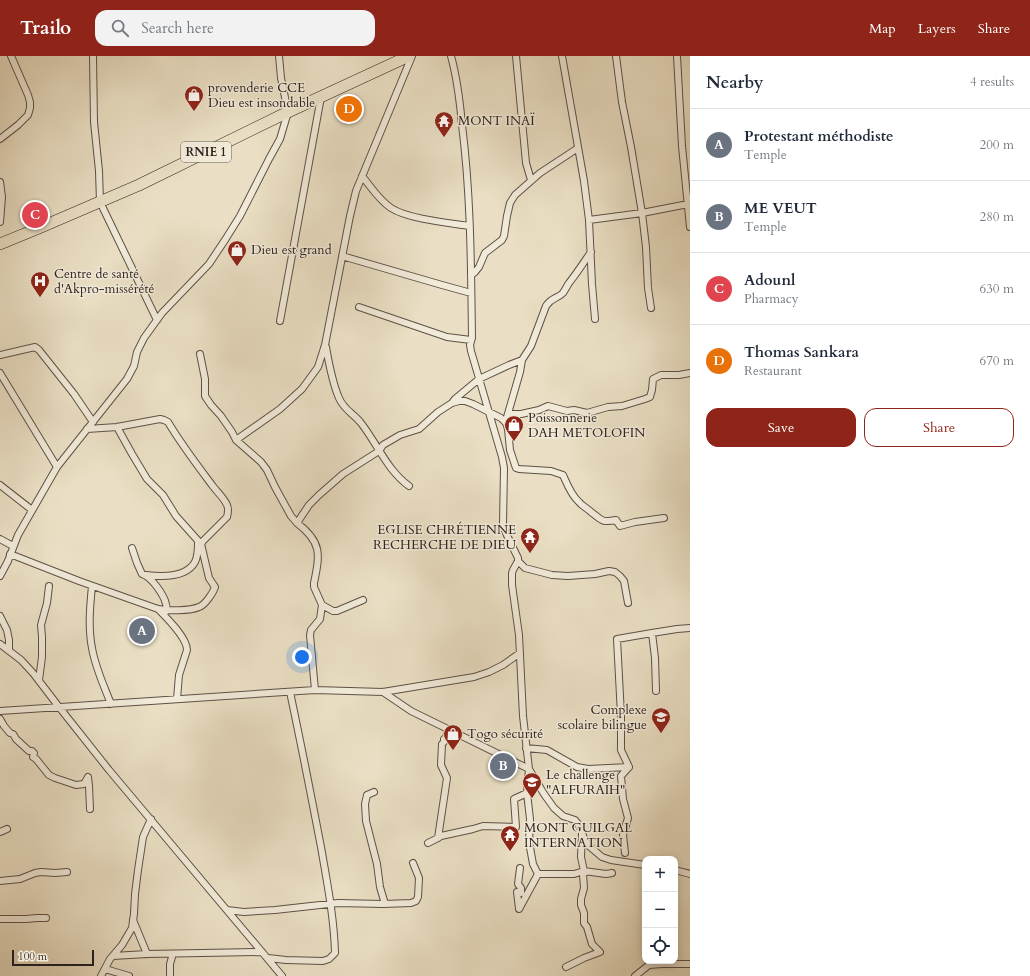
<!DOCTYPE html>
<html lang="en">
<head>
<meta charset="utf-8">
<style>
	body { margin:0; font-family:Cardo,serif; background:#f2f2f3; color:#1f2937 }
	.controls { position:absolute; right:12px; bottom:12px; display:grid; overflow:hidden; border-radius:8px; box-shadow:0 2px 10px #0003 }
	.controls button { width:36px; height:36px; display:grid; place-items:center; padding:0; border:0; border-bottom:1px solid #e0e1e3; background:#fff; color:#1f2937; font:20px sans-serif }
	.scale { position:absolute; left:12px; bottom:10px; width:82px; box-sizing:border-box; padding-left:4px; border:2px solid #2e221d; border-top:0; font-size:11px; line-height:14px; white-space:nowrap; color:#2e221d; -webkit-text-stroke:3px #f1ead9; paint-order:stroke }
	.you { position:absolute; left:302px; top:601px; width:14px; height:14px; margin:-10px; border:3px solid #fff; border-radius:50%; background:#1a73e8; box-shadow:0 0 0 6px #1a73e833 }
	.badge { display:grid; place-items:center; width:26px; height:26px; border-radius:50%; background:#8f2418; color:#fff; font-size:13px; font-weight:700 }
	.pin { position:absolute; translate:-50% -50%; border:2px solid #fff; box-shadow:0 1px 4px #0006 }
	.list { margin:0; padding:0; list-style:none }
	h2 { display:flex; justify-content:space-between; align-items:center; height:52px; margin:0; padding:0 16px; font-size:17px }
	h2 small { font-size:13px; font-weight:400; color:#747a83 }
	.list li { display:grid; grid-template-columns:26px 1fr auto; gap:12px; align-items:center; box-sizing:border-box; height:72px; padding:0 16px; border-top:1px solid #e0e1e3 }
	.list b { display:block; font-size:15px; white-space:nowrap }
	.list p { margin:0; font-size:13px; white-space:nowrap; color:#747a83 }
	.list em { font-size:13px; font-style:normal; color:#747a83 }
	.actions { display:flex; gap:8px; padding:12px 16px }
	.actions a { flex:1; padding:9px 0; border:1px solid #8f2418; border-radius:12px; text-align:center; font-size:14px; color:#8f2418 }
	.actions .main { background:#8f2418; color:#fff }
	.icon { flex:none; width:22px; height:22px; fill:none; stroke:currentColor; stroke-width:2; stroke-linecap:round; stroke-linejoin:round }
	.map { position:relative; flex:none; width:690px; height:920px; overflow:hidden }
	header { display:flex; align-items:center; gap:24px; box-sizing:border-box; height:56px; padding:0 20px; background:#8f2418; color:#fff }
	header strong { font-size:19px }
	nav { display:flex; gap:22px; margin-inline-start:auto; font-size:14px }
	.search { width:280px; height:36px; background:#f2f2f3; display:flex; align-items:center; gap:10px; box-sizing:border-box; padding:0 14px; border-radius:12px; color:#747a83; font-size:15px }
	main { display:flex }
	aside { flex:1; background:#fff }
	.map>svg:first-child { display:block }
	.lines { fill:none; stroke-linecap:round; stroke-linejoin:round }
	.street-casing { stroke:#5d5147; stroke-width:8 }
	.highway-casing { stroke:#2e221d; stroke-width:12 }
	.street { stroke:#f1ead9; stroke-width:6 }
	.highway { stroke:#eadfc4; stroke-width:11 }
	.labels { text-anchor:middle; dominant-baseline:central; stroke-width:3; stroke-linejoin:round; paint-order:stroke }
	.shield { fill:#f1ead9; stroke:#685e55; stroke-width:1 }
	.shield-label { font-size:12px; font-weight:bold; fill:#2e221d }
	.poi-label { font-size:13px; fill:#2e221d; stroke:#f1ead9; text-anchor:start }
</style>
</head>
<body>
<header>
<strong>Trailo</strong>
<div class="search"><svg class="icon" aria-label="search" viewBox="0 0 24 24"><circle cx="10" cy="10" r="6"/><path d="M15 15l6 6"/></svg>Search here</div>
<nav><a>Map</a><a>Layers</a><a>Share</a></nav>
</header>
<main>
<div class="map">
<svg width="690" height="920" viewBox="0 0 690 920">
	<rect width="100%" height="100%" fill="#eadfc4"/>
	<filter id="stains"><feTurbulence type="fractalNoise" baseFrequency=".005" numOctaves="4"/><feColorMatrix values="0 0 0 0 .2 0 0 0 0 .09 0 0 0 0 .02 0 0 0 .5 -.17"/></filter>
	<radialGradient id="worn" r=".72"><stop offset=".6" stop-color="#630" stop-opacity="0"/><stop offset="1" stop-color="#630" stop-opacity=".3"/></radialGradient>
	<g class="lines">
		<defs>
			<path id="street" d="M93,0L94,66L99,115L100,146L157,264
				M451,0C457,22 460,46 462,69C471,140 471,211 472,282L470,289L471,295L502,401L504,412L503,468L504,473L518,502V505L513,514L512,517V529L519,579L523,660L529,713L527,737L530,763L529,786L533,808L538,818H574L584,815L581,801L582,777
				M516,0L526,107L531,124
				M562,0L584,125L589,164L592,228L595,263
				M616,0L622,46L631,91L642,157L688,148
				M677,0L682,90L690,171
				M0,83L18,69L28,59L30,52V46L28,39L11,0
				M362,120C371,131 379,144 391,152C408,163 449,167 469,170
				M0,126L2,141L0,166
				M589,164L642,157L646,191L648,232L651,252
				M342,200L442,229L471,237
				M471,219L475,216L479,211L485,197L502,184L504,180L507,160L510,147L515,139L540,117L578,92
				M359,251L447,281L471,284
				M280,265L321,41
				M326,291C329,308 332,326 339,342C344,354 353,357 361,367C378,389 387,414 409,430
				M200,298L205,323V340L211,349L221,360L232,376L236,384L261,406L267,414L275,431L291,460L297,467
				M0,299L35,291L39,294L74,338L93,366
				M0,317L57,411
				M452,347L455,343L479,323L509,309L522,304
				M508,358H521L539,354L548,350L567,355L574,354L587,357L608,351L622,350L645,343L650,341L652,334L653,323L661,319H679L690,317
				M507,361L520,316L522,304L531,290L546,250C552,241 557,243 563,237C565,234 567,230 569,227C577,217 584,206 591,196
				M117,371L132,398L147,423L163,439L176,460L201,488
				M236,384L280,353L302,333L318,311L325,289L350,160L356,135L412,0
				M0,429L32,454
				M0,483L13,490
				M132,492L137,507L142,518C151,520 164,539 166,548C167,550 166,552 167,555
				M10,498L79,525L158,553C168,555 190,555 199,551C205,549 213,537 215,531L209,522L201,488L203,485L227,461C228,457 229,453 227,449C224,442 217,436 212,429C197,409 181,388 168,366L164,364L160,363L117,371L87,373
				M518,505L525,512L552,519L568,520L595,518L609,515L615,516L620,520L624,525L628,547
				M146,519C162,521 186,522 195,506C198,500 198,493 198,487
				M0,520L8,505L18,479L57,411L127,323L134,310L137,296L144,282L162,257L209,208L225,184L240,160L269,103L280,83L288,56L281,22L279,0
				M92,530C90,550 88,572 92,592C95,611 104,630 111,648
				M322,549L333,555H337L363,544
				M158,553C167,562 187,582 187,594L179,619L177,643
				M0,560L7,574L9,584V595
				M0,588L21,604L33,617L59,651L109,714L262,896L282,920
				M39,624L42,601V581L41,569L47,547L49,530
				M315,634L310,579L311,574L320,563L322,549L314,531V527C320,498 322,486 297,467L309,449L319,439L343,418L379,395L383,389L400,379L419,373L438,356L452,347L459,345H465L473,348L501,362L506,367L508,373L510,394L516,412L519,413L551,415L563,419C567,428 571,439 579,446C582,450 587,452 591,456C602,464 601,467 616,464L620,470L635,466L664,462
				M656,635L655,602L652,577L677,573L690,572
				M383,636L411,655L529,713L544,738L554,752L563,760L575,764L579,769L584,782L589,790L602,801L611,804L645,809
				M0,655L315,634L383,636L474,621L489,616L503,609L520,597
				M0,663L4,670L10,677L13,678L16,683L29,695H32L34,697L33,701L36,703L49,719L55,722L76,729L84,728L88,721L89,730L90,753
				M526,692L547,694L577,711L588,713L629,711
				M374,736L367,739L365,748L366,765L377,808L380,831L385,848
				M0,776L7,773
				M438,782L447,722L441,709L442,688L444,686V683L446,682L448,674
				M428,787L438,782L441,780L473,773L483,770L516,771L514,743L527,737
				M625,797L623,779L628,762L623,743L621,720L629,711L621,694V659L617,583L652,577
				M520,812L518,828L521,832V837L517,836L519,853L538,818
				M675,814L690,818
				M584,815L606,818L612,817
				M0,825L20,823L35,817L41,816L55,817L67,816
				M227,854L244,856L275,854L338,847L383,848L411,847L416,845L418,841L419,822L413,807
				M0,863H26L37,862H46
				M133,864L147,898
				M113,900L147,898L262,896
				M268,902L286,904L323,905L329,903L335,897C334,861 327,826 321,791C311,739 301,688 290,636
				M566,911L584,902L600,896L592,888L587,871L584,867V857L581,849V843L584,832L583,818L586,816
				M105,913L129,920
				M101,920L110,903L122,889L132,872L134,858L135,838L138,814L143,781L151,763
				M170,920V908L172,901V898
				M635,920L649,909L662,908H690"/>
			<path id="highway" d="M0,188L39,172L139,129L288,56L409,0"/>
		</defs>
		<!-- street casing -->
		<use href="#street" class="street-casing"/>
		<!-- highway casing -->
		<use href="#highway" class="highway-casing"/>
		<!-- street -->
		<use href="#street" class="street"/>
		<!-- highway -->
		<use href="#highway" class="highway"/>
	</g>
	<!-- icons -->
	<defs>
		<symbol id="shop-pin" viewBox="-11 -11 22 30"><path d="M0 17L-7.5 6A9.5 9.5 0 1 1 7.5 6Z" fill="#8f2418" stroke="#f1ead9"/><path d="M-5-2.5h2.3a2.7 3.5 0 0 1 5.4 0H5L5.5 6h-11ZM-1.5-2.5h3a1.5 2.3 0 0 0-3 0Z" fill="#fff"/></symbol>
		<symbol id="temple-pin" viewBox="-11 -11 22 30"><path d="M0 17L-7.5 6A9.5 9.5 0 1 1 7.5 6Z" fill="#8f2418" stroke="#f1ead9"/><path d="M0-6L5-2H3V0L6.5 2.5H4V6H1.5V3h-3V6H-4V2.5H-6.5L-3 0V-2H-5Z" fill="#fff"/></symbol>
		<symbol id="hospital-pin" viewBox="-11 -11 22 30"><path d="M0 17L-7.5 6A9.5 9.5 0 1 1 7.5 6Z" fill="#8f2418" stroke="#f1ead9"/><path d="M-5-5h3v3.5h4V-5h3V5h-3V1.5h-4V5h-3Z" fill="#fff"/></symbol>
		<symbol id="school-pin" viewBox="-11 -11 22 30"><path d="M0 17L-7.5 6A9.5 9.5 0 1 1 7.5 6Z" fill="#8f2418" stroke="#f1ead9"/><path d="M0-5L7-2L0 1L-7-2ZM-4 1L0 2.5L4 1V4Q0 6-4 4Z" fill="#fff"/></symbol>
	</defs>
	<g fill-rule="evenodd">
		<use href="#shop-pin" x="183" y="28" width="22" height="30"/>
		<use href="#temple-pin" x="433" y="54" width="22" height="30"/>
		<use href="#shop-pin" x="226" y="183" width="22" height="30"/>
		<use href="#hospital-pin" x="29" y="214" width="22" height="30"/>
		<use href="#shop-pin" x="503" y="358" width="22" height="30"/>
		<use href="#temple-pin" x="519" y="470" width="22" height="30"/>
		<use href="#school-pin" x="650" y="650" width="22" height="30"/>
		<use href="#shop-pin" x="442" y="667" width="22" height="30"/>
		<use href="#school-pin" x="521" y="715" width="22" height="30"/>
		<use href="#temple-pin" x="499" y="768" width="22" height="30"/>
	</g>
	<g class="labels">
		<!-- shield labels -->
		<rect class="shield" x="181" y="86" width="50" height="20" rx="3"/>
		<g class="shield-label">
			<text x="206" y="96">RNIE 1</text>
		</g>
		<!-- poi labels -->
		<g class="poi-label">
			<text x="208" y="32">provenderie CCE<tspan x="208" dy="15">Dieu est insondable</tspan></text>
			<text x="458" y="65">MONT INAÏ</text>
			<text x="251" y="194">Dieu est grand</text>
			<text x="54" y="218">Centre de santé<tspan x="54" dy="15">d'Akpro-missérété</tspan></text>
			<text x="528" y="362">Poissonnerie<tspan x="528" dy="15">DAH METOLOFIN</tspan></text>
			<text x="516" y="474" text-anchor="end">EGLISE CHRÉTIENNE<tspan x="516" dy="15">RECHERCHE DE DIEU</tspan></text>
			<text x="647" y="654" text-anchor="end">Complexe<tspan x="647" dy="15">scolaire bilingue</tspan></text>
			<text x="467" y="678">Togo sécurité</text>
			<text x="546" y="719">Le challenge<tspan x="546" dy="15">"ALFURAIH"</tspan></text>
			<text x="524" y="772">MONT GUILGAL<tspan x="524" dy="15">INTERNATION</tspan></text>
		</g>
	</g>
	<rect width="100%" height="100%" filter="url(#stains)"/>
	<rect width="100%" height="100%" fill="url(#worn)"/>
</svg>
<div class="controls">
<button>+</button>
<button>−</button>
<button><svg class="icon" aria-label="locate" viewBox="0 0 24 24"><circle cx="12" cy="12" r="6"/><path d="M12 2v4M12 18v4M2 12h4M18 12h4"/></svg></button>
</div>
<div class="scale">100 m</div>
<div class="you"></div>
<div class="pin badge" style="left:142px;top:575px;background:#6b7280">A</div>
<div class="pin badge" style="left:503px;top:710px;background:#6b7280">B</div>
<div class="pin badge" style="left:35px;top:159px;background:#e0444e">C</div>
<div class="pin badge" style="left:349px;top:53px;background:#e8710a">D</div>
</div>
<aside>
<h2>Nearby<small>4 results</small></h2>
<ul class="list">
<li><span class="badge" style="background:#6b7280">A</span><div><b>Protestant méthodiste</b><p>Temple</p></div><em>200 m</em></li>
<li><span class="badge" style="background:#6b7280">B</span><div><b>ME VEUT</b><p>Temple</p></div><em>280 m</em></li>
<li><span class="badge" style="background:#e0444e">C</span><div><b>Adounl</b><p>Pharmacy</p></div><em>630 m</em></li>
<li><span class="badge" style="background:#e8710a">D</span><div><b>Thomas Sankara</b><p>Restaurant</p></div><em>670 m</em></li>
</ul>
<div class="actions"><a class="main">Save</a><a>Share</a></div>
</aside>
</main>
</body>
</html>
